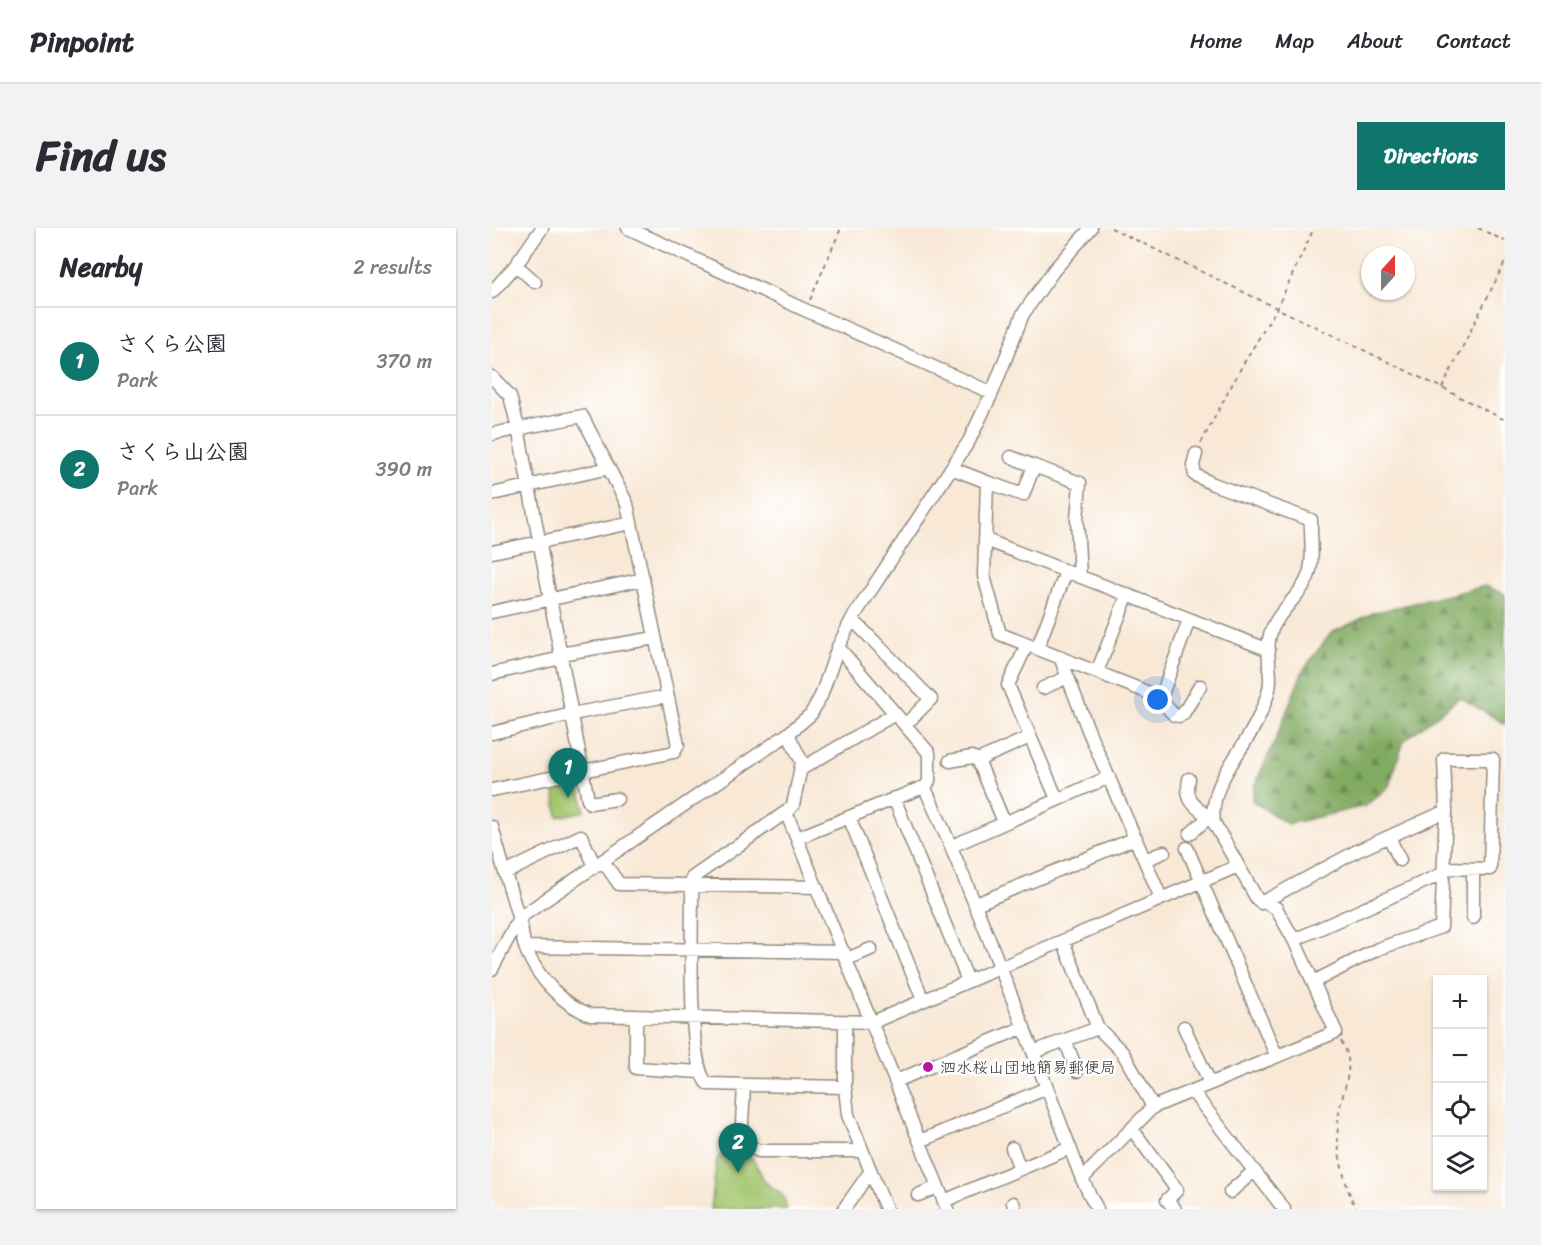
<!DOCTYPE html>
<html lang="en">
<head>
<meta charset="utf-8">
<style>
	body { margin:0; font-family:Sriracha,"Klee One",sans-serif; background:#f2f2f3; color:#2b2b33 }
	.controls { position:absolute; right:18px; bottom:18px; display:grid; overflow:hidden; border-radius:0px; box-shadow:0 2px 4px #0004 }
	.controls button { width:54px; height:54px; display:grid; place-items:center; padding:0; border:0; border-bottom:2px solid #e1e1e2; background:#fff; color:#2b2b33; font:30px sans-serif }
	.compass { position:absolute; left:869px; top:18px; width:54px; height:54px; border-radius:50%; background:#fff; box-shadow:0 2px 4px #0004; rotate:21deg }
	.you { position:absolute; left:666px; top:472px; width:21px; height:21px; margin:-15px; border:4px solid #fff; border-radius:50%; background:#1a73e8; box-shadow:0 0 0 9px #1a73e833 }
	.badge { display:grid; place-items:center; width:39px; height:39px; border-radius:50%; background:#0f766e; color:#fff; font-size:20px; font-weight:700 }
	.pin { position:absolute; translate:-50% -50px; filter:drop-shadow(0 2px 3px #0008) }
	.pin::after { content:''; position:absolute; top:32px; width:21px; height:18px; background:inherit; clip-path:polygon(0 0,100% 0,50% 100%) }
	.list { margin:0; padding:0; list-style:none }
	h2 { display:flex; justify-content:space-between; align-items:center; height:78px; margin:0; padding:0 24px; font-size:26px }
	h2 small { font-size:20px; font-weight:400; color:#7c7c81 }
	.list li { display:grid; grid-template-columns:39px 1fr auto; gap:18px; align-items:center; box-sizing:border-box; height:108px; padding:0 24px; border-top:2px solid #e1e1e2 }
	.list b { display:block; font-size:22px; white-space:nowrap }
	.list p { margin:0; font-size:20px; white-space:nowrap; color:#7c7c81 }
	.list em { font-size:20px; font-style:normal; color:#7c7c81 }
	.icon { flex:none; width:33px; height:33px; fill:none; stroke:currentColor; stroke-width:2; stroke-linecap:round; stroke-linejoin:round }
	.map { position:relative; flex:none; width:1013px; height:981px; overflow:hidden; border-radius:0px }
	header { display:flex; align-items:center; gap:36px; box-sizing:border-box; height:84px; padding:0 30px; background:#fff; border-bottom:2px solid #e1e1e2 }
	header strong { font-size:28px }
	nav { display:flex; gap:33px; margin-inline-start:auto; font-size:21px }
	.intro { display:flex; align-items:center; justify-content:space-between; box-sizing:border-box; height:144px; padding:0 36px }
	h1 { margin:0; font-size:42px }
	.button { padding:15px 27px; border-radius:0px; background:#0f766e; color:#fff; font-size:21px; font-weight:700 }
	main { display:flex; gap:36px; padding:0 36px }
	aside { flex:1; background:#fff; border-radius:0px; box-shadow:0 2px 4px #0004 }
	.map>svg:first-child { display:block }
	.forest { fill:url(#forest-firs); stroke:#566b46; stroke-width:1.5 }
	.park { fill:#a3c66f; stroke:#67784d; stroke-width:1.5 }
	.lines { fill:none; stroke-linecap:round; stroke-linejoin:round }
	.minor-casing { stroke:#928a80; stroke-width:15 }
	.path { stroke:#928a80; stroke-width:2; stroke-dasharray:4.5 4.5; stroke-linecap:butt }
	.minor { stroke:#fff; stroke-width:12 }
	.poi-dot { fill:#b5179e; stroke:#fff; stroke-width:2 }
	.labels { text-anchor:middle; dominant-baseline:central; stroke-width:5; stroke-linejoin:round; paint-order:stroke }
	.poi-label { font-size:16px; fill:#2b2b2b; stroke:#fff; text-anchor:start }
</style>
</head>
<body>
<header>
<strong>Pinpoint</strong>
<nav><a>Home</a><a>Map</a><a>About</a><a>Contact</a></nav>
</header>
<div class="intro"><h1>Find us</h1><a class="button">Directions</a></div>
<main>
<aside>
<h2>Nearby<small>2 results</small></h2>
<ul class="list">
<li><span class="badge">1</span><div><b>さくら公園</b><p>Park</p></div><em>370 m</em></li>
<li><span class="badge">2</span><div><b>さくら山公園</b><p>Park</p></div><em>390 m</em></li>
</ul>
</aside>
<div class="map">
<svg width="1013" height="981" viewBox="0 0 1013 981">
	<defs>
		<pattern id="forest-firs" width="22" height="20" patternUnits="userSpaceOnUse" patternTransform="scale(1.5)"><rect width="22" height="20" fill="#82ab62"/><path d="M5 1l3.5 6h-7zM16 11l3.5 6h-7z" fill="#6b8b51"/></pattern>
	</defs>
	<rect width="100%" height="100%" fill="#fff"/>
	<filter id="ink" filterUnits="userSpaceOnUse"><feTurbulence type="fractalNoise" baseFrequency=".0167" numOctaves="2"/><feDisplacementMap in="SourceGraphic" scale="12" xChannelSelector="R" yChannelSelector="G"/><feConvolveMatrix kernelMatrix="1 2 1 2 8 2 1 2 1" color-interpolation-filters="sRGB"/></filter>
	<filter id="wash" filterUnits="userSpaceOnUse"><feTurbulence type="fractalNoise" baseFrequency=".008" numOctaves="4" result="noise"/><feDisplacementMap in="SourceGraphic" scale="24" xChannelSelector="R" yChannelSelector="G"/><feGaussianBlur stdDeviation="1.35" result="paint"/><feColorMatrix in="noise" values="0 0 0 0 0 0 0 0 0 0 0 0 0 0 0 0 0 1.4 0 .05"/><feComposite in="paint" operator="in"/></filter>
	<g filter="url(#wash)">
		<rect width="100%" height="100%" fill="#f8e8d5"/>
		<!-- forest -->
		<path class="forest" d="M993,358L1013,366V496L968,469L912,513L897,558L873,578L796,596L760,573L762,558L783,513L811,442L839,405L881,385Z"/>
		<!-- park -->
		<path class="park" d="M86,552L93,583L66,589L61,557Z
			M237,921C254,922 261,929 268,944C270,947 270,950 272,953C283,965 291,959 295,981H219L225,930Z"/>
	</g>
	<g filter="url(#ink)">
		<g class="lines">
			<defs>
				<path id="minor" d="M136,0L313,82L500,165
					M24,37L43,54
					M0,64L24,37L50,0
					M0,149L18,168L26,200L96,572L98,575L125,571
					M0,206L90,188L135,276L186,517L182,524L0,562
					M519,229L542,238
					M459,240L495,254L492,348L508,406L665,468L682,487L687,488L691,486L708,458
					M495,254L531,267L542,238L588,255L585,291L588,349
					M0,266L117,240
					M494,312L777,422
					M0,324L139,295
					M0,384L151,351
					M360,391L439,471L413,497
					M535,417L516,457L565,571
					M346,419L437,525V553L433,560C491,688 539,820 590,951L605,981
					M545,421L574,344
					M68,426L163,410
					M568,429L597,504L669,670
					M605,444L635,368
					M0,446L69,430
					M551,460L576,449
					M668,472L697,392
					M0,505L80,486L175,468
					M296,506L310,534L301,577L294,584L200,650C201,684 193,839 216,856L353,859
					M458,533L480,529L486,532
					M309,541L403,486
					M697,551C692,578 707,578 722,595
					M402,570L476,753
					M294,584L455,981
					M357,589L431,772
					M512,594L486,532L538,509
					M0,599C8,629 17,658 26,688C30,699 30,713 35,724C47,751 71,777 99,787L381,794L746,638
					M698,606L717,589
					M897,609L908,632
					M305,610L429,560H433
					M460,618L617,549
					M695,620L784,827
					M653,632L672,624
					M111,633L127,656L325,659
					M981,641V690
					M13,645L89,608L103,638
					M769,675L865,623L954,583
					M484,676L644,610
					M802,712L952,645
					M571,713L606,800L631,825L661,879
					M33,719L352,724
					M355,731L379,721
					M0,741L27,690L296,506L319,486L329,468L346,419L360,391L477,213L500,165L531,86L562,42L599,0
					M821,754L886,721L949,699L954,583L952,531H1001L998,641L952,640
					M144,788V840L208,844
					M353,794V859L356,887L394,981
					M692,799L718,855
					M573,812L585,843
					M541,824L606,800
					M404,853L532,799
					M252,857L249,915L267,923H370
					M700,863L792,981
					M640,901L685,962L675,972L683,981
					M428,913L555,860
					M520,920L528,941
					M590,951L661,879L844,804L802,712L784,680L765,671L722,595C716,553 755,521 769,484C773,475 778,463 778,453C778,440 775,425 777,412C780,389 802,374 813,355C824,337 818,311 819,292L721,256L703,247L701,237L704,226
					M738,964L762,943
					M426,967L446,959
					M452,973L578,920
					M521,975L523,981
					M352,981L378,944"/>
			</defs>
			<!-- minor casing -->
			<use href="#minor" class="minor-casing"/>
			<!-- path -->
			<path class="path" d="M619,0L950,160L1013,192
				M986,0L1013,13
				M318,72L349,0
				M950,160L1013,34
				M709,215L750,138L785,80L822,0
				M849,813C865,837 851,859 847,885C842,915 851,953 864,981"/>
			<!-- minor -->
			<use href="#minor" class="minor"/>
		</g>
	</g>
	<!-- markers -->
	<circle class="poi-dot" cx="436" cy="839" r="6"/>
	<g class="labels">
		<!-- poi labels -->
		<g class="poi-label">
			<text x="448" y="839">泗水桜山団地簡易郵便局</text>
		</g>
	</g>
</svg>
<div class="controls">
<button>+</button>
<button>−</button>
<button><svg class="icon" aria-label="locate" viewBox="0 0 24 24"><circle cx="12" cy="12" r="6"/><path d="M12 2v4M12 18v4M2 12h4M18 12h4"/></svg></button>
<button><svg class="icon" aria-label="layers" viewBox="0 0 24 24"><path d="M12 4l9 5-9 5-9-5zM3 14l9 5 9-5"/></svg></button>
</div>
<svg class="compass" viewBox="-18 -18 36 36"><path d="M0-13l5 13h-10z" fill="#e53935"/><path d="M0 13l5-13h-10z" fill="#7c7c81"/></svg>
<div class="you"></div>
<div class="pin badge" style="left:76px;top:570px">1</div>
<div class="pin badge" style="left:246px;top:945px">2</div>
</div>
</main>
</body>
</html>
